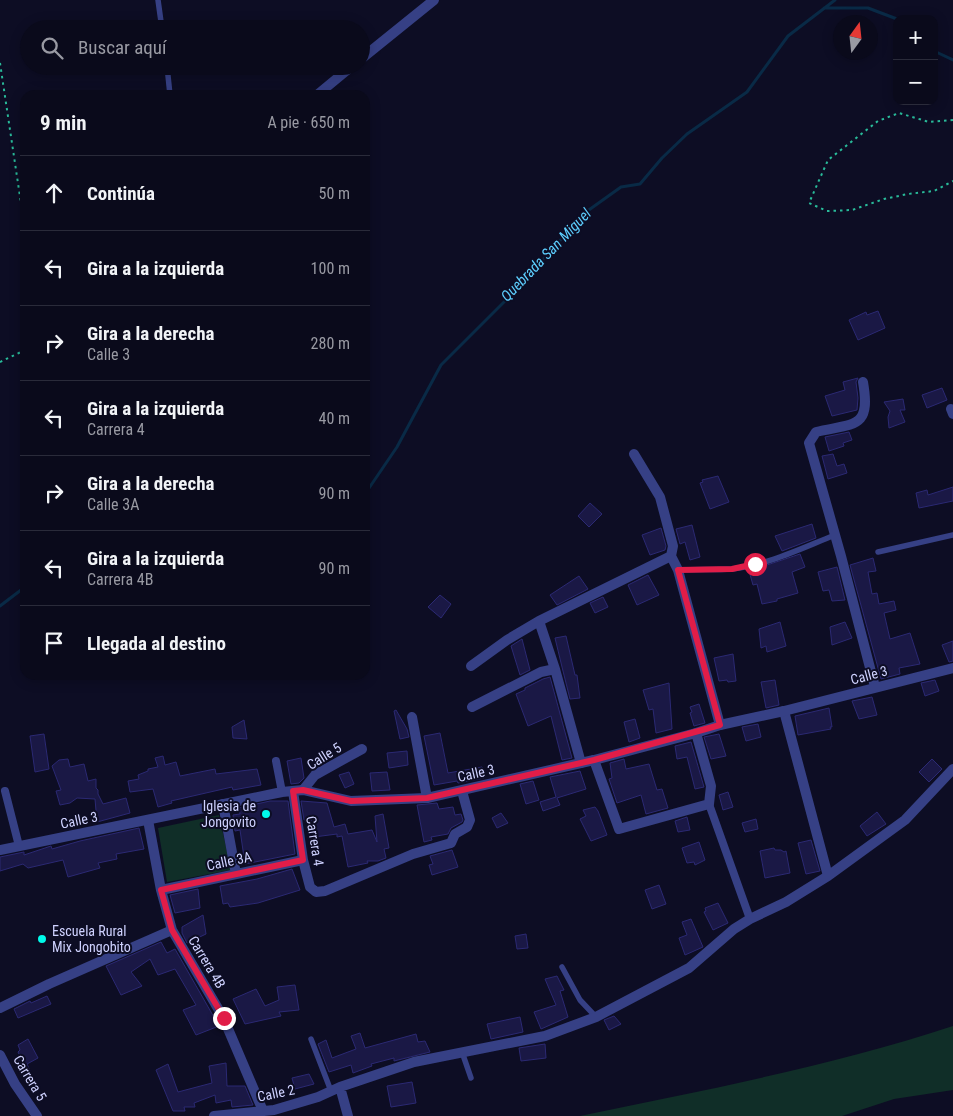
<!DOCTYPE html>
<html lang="es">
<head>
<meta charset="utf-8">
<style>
	body { margin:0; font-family:"Roboto Condensed",sans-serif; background:#181828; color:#f1f3f6 }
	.controls { position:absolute; right:15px; top:15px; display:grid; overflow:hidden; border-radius:10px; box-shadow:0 2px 12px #0003 }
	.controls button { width:45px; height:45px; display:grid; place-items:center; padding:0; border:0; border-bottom:1px solid #2a2b3a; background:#0a0a1b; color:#f1f3f6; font:25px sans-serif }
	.compass { position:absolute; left:833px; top:15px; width:45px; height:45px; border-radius:50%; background:#0a0a1b; box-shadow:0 2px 12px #0003; rotate:15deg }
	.stop { position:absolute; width:15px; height:15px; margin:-11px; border:4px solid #e11d48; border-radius:50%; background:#fff }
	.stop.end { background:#e11d48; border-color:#fff; box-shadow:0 1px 5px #0008 }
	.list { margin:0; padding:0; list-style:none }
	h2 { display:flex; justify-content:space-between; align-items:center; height:65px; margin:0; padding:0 20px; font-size:21px }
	h2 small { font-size:16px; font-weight:400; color:#999aa3 }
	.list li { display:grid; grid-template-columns:32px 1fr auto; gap:15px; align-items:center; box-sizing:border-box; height:75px; padding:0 20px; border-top:1px solid #2a2b3a }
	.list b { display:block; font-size:19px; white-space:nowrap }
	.list p { margin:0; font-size:16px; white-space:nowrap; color:#999aa3 }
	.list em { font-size:16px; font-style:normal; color:#999aa3 }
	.icon { flex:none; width:28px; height:28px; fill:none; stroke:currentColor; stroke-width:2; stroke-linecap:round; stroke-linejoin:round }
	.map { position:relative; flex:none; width:953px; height:1116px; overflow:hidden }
	.search { position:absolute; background:#0a0a1b; box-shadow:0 2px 12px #0003; left:20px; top:20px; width:350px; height:55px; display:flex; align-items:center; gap:12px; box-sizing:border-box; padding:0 18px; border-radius:28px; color:#999aa3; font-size:19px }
	.panel { position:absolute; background:#0a0a1b; box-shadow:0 2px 12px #0003; left:20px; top:90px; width:350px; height:590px; border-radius:15px }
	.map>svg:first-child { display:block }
	.green { fill:#102e28 }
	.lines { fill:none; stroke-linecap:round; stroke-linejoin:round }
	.stream { stroke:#092a46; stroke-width:3 }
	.building { fill:#1a1845; stroke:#2b2973 }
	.path { stroke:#29ba99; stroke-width:2; stroke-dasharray:2.5 4; stroke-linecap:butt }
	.service { stroke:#364085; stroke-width:5.5 }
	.pedestrian { stroke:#364085; stroke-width:8 }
	.minor { stroke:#364085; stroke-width:10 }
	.tertiary { stroke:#364085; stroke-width:10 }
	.route { stroke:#e11d48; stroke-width:6 }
	.poi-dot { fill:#00faea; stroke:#0d0d24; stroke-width:2 }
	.labels { text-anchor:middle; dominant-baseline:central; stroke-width:4; stroke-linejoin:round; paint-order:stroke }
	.street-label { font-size:14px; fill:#cfd2ff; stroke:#0d0d24 }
	.poi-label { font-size:14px; fill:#cfd2ff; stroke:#0d0d24; text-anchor:end }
	.water-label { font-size:15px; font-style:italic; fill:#5dcfff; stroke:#0d0d24 }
</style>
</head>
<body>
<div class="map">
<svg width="953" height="1116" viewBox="0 0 953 1116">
	<rect width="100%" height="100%" fill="#0d0d24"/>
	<!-- green -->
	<path class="green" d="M219,815L231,870L167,882L158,828Z
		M953,1026V1090L894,1099L842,1116H580C705,1090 832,1066 953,1026Z"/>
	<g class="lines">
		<!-- stream -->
		<path class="stream" d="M824,8H868L897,19
			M934,51L953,60
			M365,494L397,447L441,365L509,297L586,212L621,187L640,184L662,158L687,134L747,92L788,36L835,0
			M0,606L21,590L25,589"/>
	</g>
	<!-- building -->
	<path class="building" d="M878,311L885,328L858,340L849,320L866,312L867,315Z
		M858,378L856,382L858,398L857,410L832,416L825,396L845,390L843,382Z
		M942,388L947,400L927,408L922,395Z
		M903,399L905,410H900L905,422L889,428L888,417L890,411L884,402Z
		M849,432L852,440L843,443L844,446L829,451L825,437Z
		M833,454L837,466L844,464L847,473L828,479L822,456Z
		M718,476L729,502L710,509L700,483L703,482L702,480Z
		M953,487V501L919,508L916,493L927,490L928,495Z
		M590,503L602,514L589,527L578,516Z
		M812,524L816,538L782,551L775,536Z
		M692,525L700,557L690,560L685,542L680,544L676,529Z
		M661,528L666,546L665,550L650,555L642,535Z
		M800,554L805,567L792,572L798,593L777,599V601L762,604L757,584L753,585L749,571Z
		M873,558L876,571L868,572L872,594L877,593L879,604L894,601L896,610L884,613L890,639L910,633L920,664L899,668L900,674L881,679L850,565Z
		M837,567L845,600L832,601L829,590L823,591L818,572Z
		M648,575L659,595L637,605L628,585Z
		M579,576L588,589L557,605L550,595Z
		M440,595L451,604L441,618L428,607Z
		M603,597L608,607L595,613L590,603Z
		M780,622L786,646L767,652L766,646L761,648L759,629Z
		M845,622L852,638L832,645L830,627Z
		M566,636L575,675H577L580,698L570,699L562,667L555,638Z
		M522,639L530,670L520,675L511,646Z
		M953,641V661L949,662L942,645Z
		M733,654L736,681L728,682L727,680L719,681L714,658Z
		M550,677L572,758L562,760L551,716L528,726L516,694L525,690V688L543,679Z
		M775,680L779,705L766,708L761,682Z
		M935,680L939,691L925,696L921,683Z
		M669,683L672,729L656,733L653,709L649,710L643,690Z
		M872,697L877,715L859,719L852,701Z
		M699,704L705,723L694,726L690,713L692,712L690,707Z
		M829,708L832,727H830L831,729L798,735L795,716Z
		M396,710L407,729L409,737L400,739L394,711Z
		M635,719L640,738L629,742L624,722Z
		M244,720L247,739L233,738L232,727Z
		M758,724L761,737L746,741L742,727Z
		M440,733L448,773L482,767L484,778L458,783L457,781L434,785L424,736Z
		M44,734L49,769L35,772L30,736Z
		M719,734L726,756L711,759L704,737Z
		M691,742L704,787L695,789L687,757L677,759L675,746Z
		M407,751L408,765L389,768L387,753Z
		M163,756L165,765L176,762L180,776L215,769L216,774L257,769L261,785L233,790L232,787L171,801L172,803L158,807L153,789L130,792L128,781L139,779L138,775L148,771V769L158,767L155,758Z
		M301,758L304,778L299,783L291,784L287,761Z
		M68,759L70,767L84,764L88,781L96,779V788L98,790V794L103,804L126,798L130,813L97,822L95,799L77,798L70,803L60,805L56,791L61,790L52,766L59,760Z
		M624,759L626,769L649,764L657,790L662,789L668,808L646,814L641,795L617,803L609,779L612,778L610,763Z
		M932,759L942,769L929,782L919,772Z
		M580,771L586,789L557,798L560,805L543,811L540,802L556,797L550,777Z
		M349,772L354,784L345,788L339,775Z
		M387,772L390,790L372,791L370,773Z
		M533,781L539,800L526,804L520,784Z
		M728,792L733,807L723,810L719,795Z
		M270,801H288L295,854L245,864L240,830L235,831L233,815L240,814L239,808Z
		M301,801L327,803L334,827L345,824L348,834L372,830L377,842L375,816L383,814L389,848L384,849L386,858L378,861H367L368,863L348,867L342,836L337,837V834L314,837L311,819L304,820Z
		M437,803L439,809L453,807L455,815L461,814L463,820L462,822L451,828L448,834L431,837L432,840L424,842L417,805Z
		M595,807L598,811L607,835L591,841L580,819L586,816L583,810Z
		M877,812L886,824L867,836L860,826Z
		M501,813L508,823L497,828L492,818Z
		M687,817L690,830L678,832L675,821Z
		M756,819L758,829L745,832L742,823Z
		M139,828L144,849L116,854L117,859L98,863L100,868L68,877L63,860L28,868L23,864L0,871V857L24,852V855L51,846L52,849L80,841Z
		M811,840L820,871L806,874L798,843Z
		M699,842L705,860L695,865L694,862L687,863L682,848Z
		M774,848L775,850H781L784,852L786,851L790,873L765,878L760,851Z
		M452,850L458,867L432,875L429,865L433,864L430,856Z
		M292,869L300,890L258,903L230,907L228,903L223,904L220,886L257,879Z
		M659,885L666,904L652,909L645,890Z
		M198,889L200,908L175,913L170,895Z
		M718,903L728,923L713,930L704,912L706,911L705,908Z
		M203,915L206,934L187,943L182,933V927Z
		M691,919L703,947L685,955L679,938L687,935L682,922Z
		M526,934L528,948L517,949L515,936Z
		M161,942L167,953L175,949L219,1026L196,1035L183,1010L196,1005L175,969L158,975L150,959L131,972L142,986L121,995L106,966Z
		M557,976L564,990L560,991L568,1017L541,1029L534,1012L556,1005L545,979Z
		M295,985L299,1010L279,1012L281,1016L245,1024L233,999L256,989L265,1006L279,1000L277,987Z
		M47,996L51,1004L18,1018L14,1009L30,1001L31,1003Z
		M614,1016L621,1024L609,1030L604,1020Z
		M520,1017L523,1032L491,1039L487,1024Z
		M360,1033L365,1048L416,1034L418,1042L425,1041L430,1052L394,1061V1058L371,1064L372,1066L353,1073L351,1065L329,1072L318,1044L326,1040L332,1058L356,1049L351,1036Z
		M28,1039L38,1058L27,1064L30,1071L24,1073L13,1062L22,1060L18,1052L20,1050L18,1045Z
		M545,1044L546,1058L521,1061L519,1048Z
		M226,1063L227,1086H245L253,1105L232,1107L231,1100L216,1103L215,1095L194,1103L195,1107H184L185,1111H173L156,1070L168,1064L178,1092L212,1083L209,1066Z
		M309,1074L314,1084L295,1089L292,1078Z
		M412,1082L416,1103L391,1107L387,1086Z"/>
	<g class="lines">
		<!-- path -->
		<path class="path" d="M0,63L25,230
			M953,120L929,122L899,113L878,121L828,160L809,203L827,211L852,210L884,199L908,194L934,191L953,181
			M0,362L25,350"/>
		<!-- service -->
		<path class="service" d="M158,0L162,29
			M167,66L170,95
			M878,552L953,535
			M678,570C696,569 714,570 732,569C768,565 802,548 835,535
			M562,967L580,1000L596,1017
			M311,1039L331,1091
			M462,1052L471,1078"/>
		<!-- pedestrian -->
		<path class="pedestrian" d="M276,761L282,792
			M5,791L19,846
			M709,804L750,919"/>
		<!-- minor -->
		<path class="minor" d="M361,59L434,0
			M317,95L352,66
			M863,382C871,429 855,423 816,432L809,443L841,556L875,687
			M951,409L953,414
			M634,454L660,497L673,546L671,556L678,570L720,725
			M539,621L555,669L581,763
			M471,666L507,640L539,621L671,556
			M472,707L541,672L555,669
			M784,711L828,876
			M412,717L427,798
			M594,760L619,829L709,804L711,786L696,733
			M303,790L315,775L362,749
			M293,791L303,860L310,887L316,892L325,891L413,854L451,843L455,834L467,827L470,820L462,791
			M223,804L236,874
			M148,820L161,890L172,930L223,1017L263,1111
			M161,890L303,860
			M0,1008L49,984L172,930
			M0,1055L15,1084L37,1116
			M340,1087L348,1116
			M214,1116L274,1110L318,1097L340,1087L414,1062L545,1036L596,1017L689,968L734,929L750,919L786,902L828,876L905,820L953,769"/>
		<!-- tertiary -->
		<path class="tertiary" d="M0,850L282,792L303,790L351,801L427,798L594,760L696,733L720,725L784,711L953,668"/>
	</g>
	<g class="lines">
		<!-- route -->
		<path class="route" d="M224,1018L172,930L161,890L303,860L293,791L303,790L351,801L427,798L594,760L720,725L678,570L732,569L755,564"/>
	</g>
	<!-- markers -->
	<g class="poi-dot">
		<circle cx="266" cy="814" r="5"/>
		<circle cx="42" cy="939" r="5"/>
	</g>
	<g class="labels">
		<!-- street labels -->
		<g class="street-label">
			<text transform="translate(869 675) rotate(-15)">Calle 3</text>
			<text transform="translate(324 756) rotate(-32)">Calle 5</text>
			<text transform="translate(476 773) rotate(-13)">Calle 3</text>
			<text transform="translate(79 820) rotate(-12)">Calle 3</text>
			<text transform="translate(315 841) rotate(81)">Carrera 4</text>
			<text transform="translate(229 861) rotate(-12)">Calle 3A</text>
			<text transform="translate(207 962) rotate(59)">Carrera 4B</text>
			<text transform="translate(30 1078) rotate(59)">Carrera 5</text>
			<text transform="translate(276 1093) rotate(-12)">Calle 2</text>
		</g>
		<!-- poi labels -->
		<g class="poi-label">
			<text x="256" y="806">Iglesia de<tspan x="256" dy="16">Jongovito</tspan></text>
			<text x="52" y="931" text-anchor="start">Escuela Rural<tspan x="52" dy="16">Mix Jongobito</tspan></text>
		</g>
		<!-- water labels -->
		<g class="water-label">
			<text transform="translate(546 255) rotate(-46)">Quebrada San Miguel</text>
		</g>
	</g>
</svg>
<div class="controls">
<button>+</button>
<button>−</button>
</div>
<svg class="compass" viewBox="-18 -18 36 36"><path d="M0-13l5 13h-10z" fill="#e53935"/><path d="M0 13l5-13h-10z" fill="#999aa3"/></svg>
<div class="stop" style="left:755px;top:564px"></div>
<div class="stop end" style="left:224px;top:1018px"></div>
<div class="search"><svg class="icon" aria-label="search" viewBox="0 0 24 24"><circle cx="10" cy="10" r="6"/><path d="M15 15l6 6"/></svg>Buscar aquí</div>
<section class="panel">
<h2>9 min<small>A pie · 650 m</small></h2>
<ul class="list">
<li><svg class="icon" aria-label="ahead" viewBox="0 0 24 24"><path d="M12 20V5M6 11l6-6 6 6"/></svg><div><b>Continúa</b></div><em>50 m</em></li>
<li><svg class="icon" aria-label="left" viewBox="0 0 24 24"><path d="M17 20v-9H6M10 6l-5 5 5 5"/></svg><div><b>Gira a la izquierda</b></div><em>100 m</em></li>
<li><svg class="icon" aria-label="right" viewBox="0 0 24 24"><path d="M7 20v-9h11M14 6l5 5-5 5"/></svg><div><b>Gira a la derecha</b><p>Calle 3</p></div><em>280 m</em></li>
<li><svg class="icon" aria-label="left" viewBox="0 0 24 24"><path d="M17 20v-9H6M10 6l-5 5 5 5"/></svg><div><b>Gira a la izquierda</b><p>Carrera 4</p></div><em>40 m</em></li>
<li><svg class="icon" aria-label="right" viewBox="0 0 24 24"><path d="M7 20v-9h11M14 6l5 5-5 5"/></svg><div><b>Gira a la derecha</b><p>Calle 3A</p></div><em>90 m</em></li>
<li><svg class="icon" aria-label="left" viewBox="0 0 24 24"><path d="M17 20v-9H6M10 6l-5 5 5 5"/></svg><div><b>Gira a la izquierda</b><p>Carrera 4B</p></div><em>90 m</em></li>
<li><svg class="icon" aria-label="arrive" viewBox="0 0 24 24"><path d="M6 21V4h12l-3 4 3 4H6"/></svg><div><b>Llegada al destino</b></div></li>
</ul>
</section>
</div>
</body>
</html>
